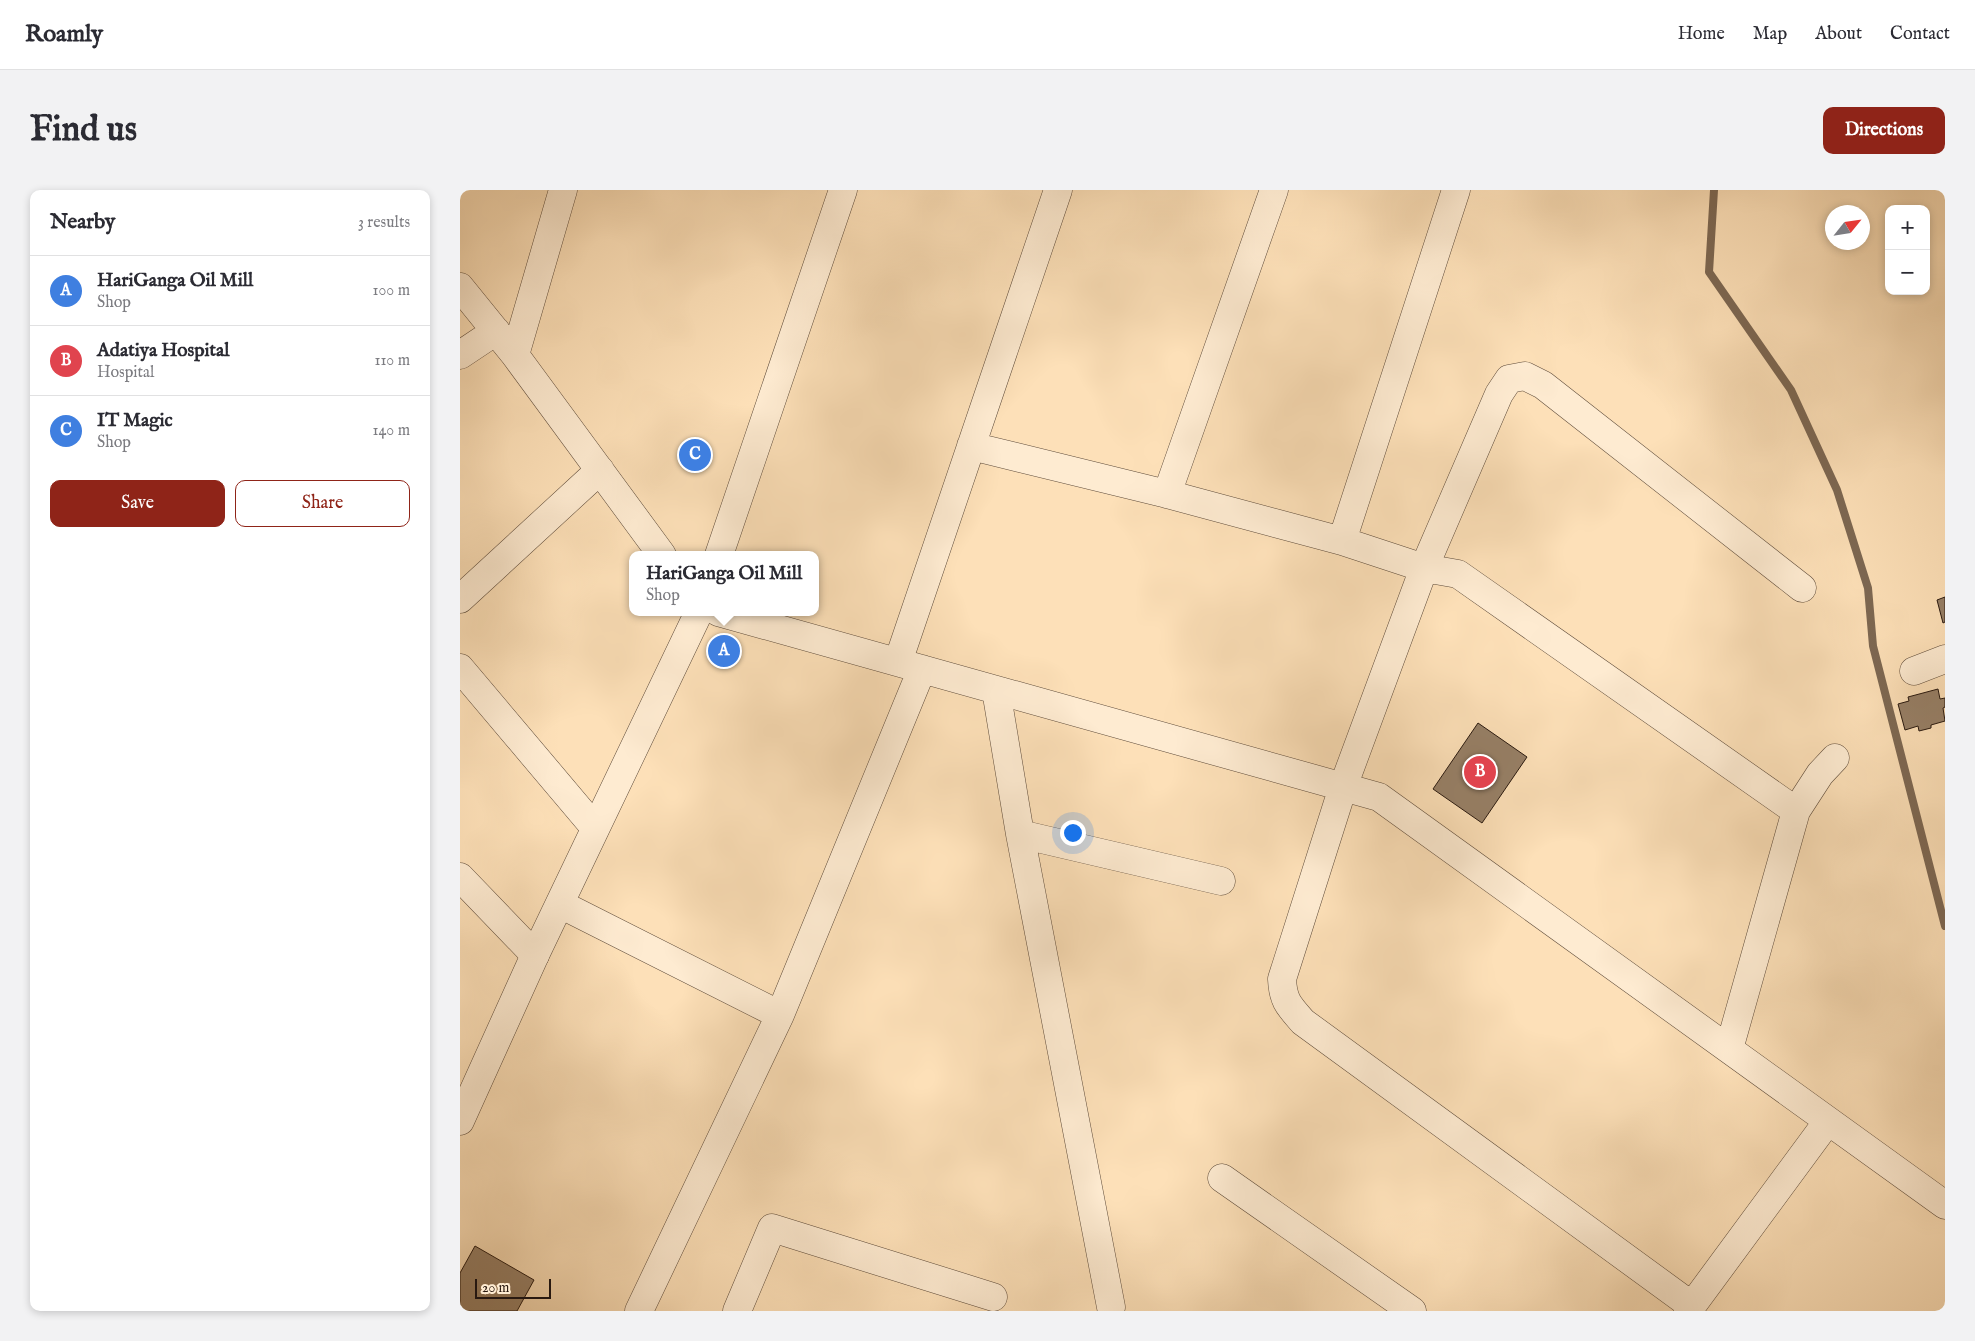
<!DOCTYPE html>
<html lang="en">
<head>
<meta charset="utf-8">
<style>
	body { margin:0; font-family:"IM FELL English",serif; background:#f2f2f3; color:#2b2b33 }
	.controls { position:absolute; right:15px; top:15px; display:grid; overflow:hidden; border-radius:10px; box-shadow:0 2px 8px #0003 }
	.controls button { width:45px; height:45px; display:grid; place-items:center; padding:0; border:0; border-bottom:1px solid #e1e1e2; background:#fff; color:#2b2b33; font:25px sans-serif }
	.compass { position:absolute; left:1365px; top:15px; width:45px; height:45px; border-radius:50%; background:#fff; box-shadow:0 2px 8px #0003; rotate:60deg }
	.scale { position:absolute; left:15px; bottom:12px; width:76px; box-sizing:border-box; padding-left:5px; border:2px solid #291910; border-top:0; font-size:14px; line-height:18px; white-space:nowrap; color:#291910; -webkit-text-stroke:4px #feebd1; paint-order:stroke }
	.you { position:absolute; left:612px; top:642px; width:18px; height:18px; margin:-12px; border:4px solid #fff; border-radius:50%; background:#1a73e8; box-shadow:0 0 0 8px #1a73e833 }
	.badge { display:grid; place-items:center; width:32px; height:32px; border-radius:50%; background:#8f2418; color:#fff; font-size:16px; font-weight:700 }
	.pin { position:absolute; translate:-50% -50%; border:2px solid #fff; box-shadow:0 1px 5px #0006 }
	.popup { position:absolute; left:169px; top:361px; width:190px; height:65px; box-sizing:border-box; display:grid; place-content:center; border-radius:10px; background:#fff; filter:drop-shadow(0 1px 4px #0005); font-size:16px; white-space:nowrap; color:#7c7c81 }
	.popup b { font-size:19px; color:#2b2b33 }
	.popup::after { content:''; position:absolute; left:50%; top:100%; margin-left:-10px; border:10px solid transparent; border-top-color:#fff }
	.list { margin:0; padding:0; list-style:none }
	h2 { display:flex; justify-content:space-between; align-items:center; height:65px; margin:0; padding:0 20px; font-size:21px }
	h2 small { font-size:16px; font-weight:400; color:#7c7c81 }
	.list li { display:grid; grid-template-columns:32px 1fr auto; gap:15px; align-items:center; box-sizing:border-box; height:70px; padding:0 20px; border-top:1px solid #e1e1e2 }
	.list b { display:block; font-size:19px; white-space:nowrap }
	.list p { margin:0; font-size:16px; white-space:nowrap; color:#7c7c81 }
	.list em { font-size:16px; font-style:normal; color:#7c7c81 }
	.actions { display:flex; gap:10px; padding:15px 20px }
	.actions a { flex:1; padding:11px 0; border:1px solid #8f2418; border-radius:10px; text-align:center; font-size:18px; color:#8f2418 }
	.actions .main { background:#8f2418; color:#fff }
	.map { position:relative; flex:none; width:1485px; height:1121px; overflow:hidden; border-radius:10px }
	header { display:flex; align-items:center; gap:30px; box-sizing:border-box; height:70px; padding:0 25px; background:#fff; border-bottom:1px solid #e1e1e2 }
	header strong { font-size:24px }
	nav { display:flex; gap:28px; margin-inline-start:auto; font-size:18px }
	.intro { display:flex; align-items:center; justify-content:space-between; box-sizing:border-box; height:120px; padding:0 30px }
	h1 { margin:0; font-size:35px }
	.button { padding:12px 22px; border-radius:10px; background:#8f2418; color:#fff; font-size:18px; font-weight:700 }
	main { display:flex; gap:30px; padding:0 30px }
	aside { flex:1; background:#fff; border-radius:10px; box-shadow:0 2px 8px #0003 }
	.map>svg:first-child { display:block }
	.lines { fill:none; stroke-linecap:round; stroke-linejoin:round }
	.stream { stroke:#7d6853; stroke-width:8 }
	.building { fill:#978067; stroke:#291910 }
	.minor-casing { stroke:#5e4b3a; stroke-width:29 }
	.tertiary-casing { stroke:#5e4b3a; stroke-width:29 }
	.minor { stroke:#feebd1; stroke-width:28 }
	.tertiary { stroke:#feebd1; stroke-width:28 }
</style>
</head>
<body>
<header>
<strong>Roamly</strong>
<nav><a>Home</a><a>Map</a><a>About</a><a>Contact</a></nav>
</header>
<div class="intro"><h1>Find us</h1><a class="button">Directions</a></div>
<main>
<aside>
<h2>Nearby<small>3 results</small></h2>
<ul class="list">
<li><span class="badge" style="background:#3f7fe0">A</span><div><b>HariGanga Oil Mill</b><p>Shop</p></div><em>100 m</em></li>
<li><span class="badge" style="background:#e0444e">B</span><div><b>Adatiya Hospital</b><p>Hospital</p></div><em>110 m</em></li>
<li><span class="badge" style="background:#3f7fe0">C</span><div><b>IT Magic</b><p>Shop</p></div><em>140 m</em></li>
</ul>
<div class="actions"><a class="main">Save</a><a>Share</a></div>
</aside>
<div class="map">
<svg width="1485" height="1121" viewBox="0 0 1485 1121">
	<rect width="100%" height="100%" fill="#fde0b8"/>
	<filter id="stains"><feTurbulence type="fractalNoise" baseFrequency=".004" numOctaves="4"/><feColorMatrix values="0 0 0 0 .2 0 0 0 0 .09 0 0 0 0 .02 0 0 0 .5 -.17"/></filter>
	<radialGradient id="worn" r=".72"><stop offset=".6" stop-color="#630" stop-opacity="0"/><stop offset="1" stop-color="#630" stop-opacity=".3"/></radialGradient>
	<g class="lines">
		<!-- stream -->
		<path class="stream" d="M1254,0L1249,82L1331,200L1377,300L1408,398L1413,456L1485,736"/>
	</g>
	<!-- building -->
	<path class="building" d="M1485,407V432L1483,433L1477,410Z
		M1478,499L1480,509L1485,508V517L1483,518L1485,531L1471,535V538L1459,541L1458,536L1445,540L1438,514L1449,511L1448,507Z
		M1018,533L1067,567L1022,633L973,599Z
		M15,1056L74,1090L57,1121H0V1083Z"/>
	<g class="lines">
		<defs>
			<path id="minor" d="M0,97L55,165L202,365
				M0,165L36,141
				M55,165L103,0
				M511,256L707,304L882,351L964,378L998,384L1336,621
				M707,304L814,0
				M882,351L996,0
				M0,409L140,280
				M258,422L919,607L1485,1015
				M438,472L598,0
				M0,478L135,638
				M1454,481L1485,469
				M536,500L560,644L651,1117
				M560,644L761,691
				M0,687L75,765
				M100,714L320,825
				M1269,859L1336,621L1360,584L1375,568
				M762,988L952,1121
				M1232,1116L843,832C829,816 823,811 822,789L883,597L964,378L1039,204L1049,189L1065,186L1083,195L1342,398
				M179,1121L320,825L462,479
				M277,1121L312,1038L533,1107
				M1228,1121L1368,931"/>
			<path id="tertiary" d="M259,365L383,0
				M0,931L75,765L239,422"/>
		</defs>
		<!-- minor casing -->
		<use href="#minor" class="minor-casing"/>
		<!-- tertiary casing -->
		<use href="#tertiary" class="tertiary-casing"/>
		<!-- minor -->
		<use href="#minor" class="minor"/>
		<!-- tertiary -->
		<use href="#tertiary" class="tertiary"/>
	</g>
	<rect width="100%" height="100%" filter="url(#stains)"/>
	<rect width="100%" height="100%" fill="url(#worn)"/>
</svg>
<div class="controls">
<button>+</button>
<button>−</button>
</div>
<svg class="compass" viewBox="-18 -18 36 36"><path d="M0-13l5 13h-10z" fill="#e53935"/><path d="M0 13l5-13h-10z" fill="#7c7c81"/></svg>
<div class="scale">20 m</div>
<div class="you"></div>
<div class="pin badge" style="left:264px;top:461px;background:#3f7fe0">A</div>
<div class="popup"><b>HariGanga Oil Mill</b>Shop</div>
<div class="pin badge" style="left:1020px;top:582px;background:#e0444e">B</div>
<div class="pin badge" style="left:235px;top:265px;background:#3f7fe0">C</div>
</div>
</main>
</body>
</html>
